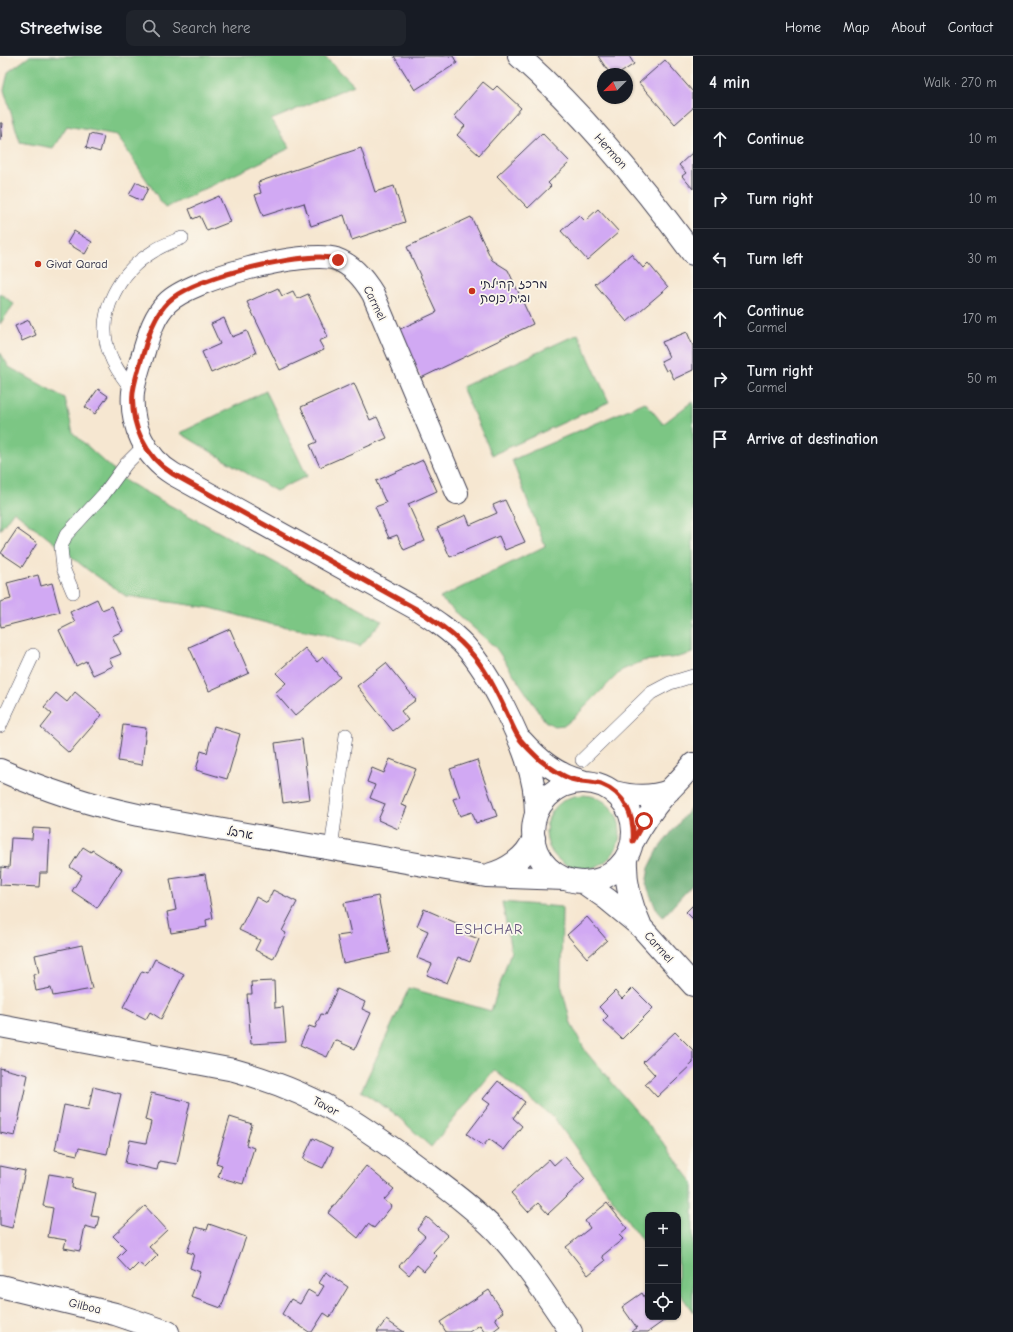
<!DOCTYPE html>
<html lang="en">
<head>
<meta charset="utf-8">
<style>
	body { margin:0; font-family:"Comic Neue","Playpen Sans Hebrew",sans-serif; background:#20242c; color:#f1f3f6 }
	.controls { position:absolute; right:12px; bottom:12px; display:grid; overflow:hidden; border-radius:8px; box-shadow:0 1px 3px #0004 }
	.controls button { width:36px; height:36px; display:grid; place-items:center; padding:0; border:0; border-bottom:1px solid #363941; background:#171b24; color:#f1f3f6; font:20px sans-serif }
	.compass { position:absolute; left:597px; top:12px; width:36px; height:36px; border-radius:50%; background:#171b24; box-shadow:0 1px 3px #0004; rotate:246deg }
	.stop { position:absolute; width:12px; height:12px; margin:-9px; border:3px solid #c8321e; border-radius:50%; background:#fff }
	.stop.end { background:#c8321e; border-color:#fff; box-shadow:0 1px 4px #0008 }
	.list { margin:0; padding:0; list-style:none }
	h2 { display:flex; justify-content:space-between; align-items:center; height:52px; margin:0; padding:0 16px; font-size:17px }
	h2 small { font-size:13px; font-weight:400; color:#9ea1a6 }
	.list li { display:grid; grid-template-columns:26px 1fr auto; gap:12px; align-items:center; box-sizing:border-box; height:60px; padding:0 16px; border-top:1px solid #363941 }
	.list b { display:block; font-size:15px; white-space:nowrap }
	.list p { margin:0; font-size:13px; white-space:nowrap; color:#9ea1a6 }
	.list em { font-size:13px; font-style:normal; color:#9ea1a6 }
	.icon { flex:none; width:22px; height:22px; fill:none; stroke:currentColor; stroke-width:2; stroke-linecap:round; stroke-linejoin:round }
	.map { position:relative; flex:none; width:693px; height:1276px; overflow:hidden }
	header { display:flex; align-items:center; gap:24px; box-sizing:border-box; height:56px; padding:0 20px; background:#171b24; border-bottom:1px solid #363941 }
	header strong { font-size:19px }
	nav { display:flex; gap:22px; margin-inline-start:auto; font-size:14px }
	.search { width:280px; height:36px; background:#20242c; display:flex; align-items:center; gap:10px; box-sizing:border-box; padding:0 14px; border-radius:8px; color:#9ea1a6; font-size:15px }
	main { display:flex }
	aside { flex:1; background:#171b24 }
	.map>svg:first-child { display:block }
	.green { fill:#7cc684; stroke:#4f7460 }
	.forest { fill:#65ab72; stroke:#446656 }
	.building { fill:#d1a9f3 }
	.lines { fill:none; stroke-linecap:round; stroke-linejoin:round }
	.lane-casing { stroke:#424052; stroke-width:14 }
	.street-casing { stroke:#424052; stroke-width:24 }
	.lane { stroke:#fff; stroke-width:13 }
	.street { stroke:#fff; stroke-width:22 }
	.route { stroke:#c8321e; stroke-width:5 }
	.poi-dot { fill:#c8321e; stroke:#fbf7ec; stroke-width:1.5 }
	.labels { text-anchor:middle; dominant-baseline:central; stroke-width:3.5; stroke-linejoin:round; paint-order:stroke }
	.street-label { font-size:12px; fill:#22223b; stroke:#fbf7ec }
	.poi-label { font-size:12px; fill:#22223b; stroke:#fbf7ec; text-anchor:start }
	.quarter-label { font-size:14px; letter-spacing:1px; fill:#5f517b; stroke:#fbf7ec }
</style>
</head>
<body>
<header>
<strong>Streetwise</strong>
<div class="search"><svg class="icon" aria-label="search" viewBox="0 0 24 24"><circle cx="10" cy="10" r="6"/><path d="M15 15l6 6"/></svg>Search here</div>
<nav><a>Home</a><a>Map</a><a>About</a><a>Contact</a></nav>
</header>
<main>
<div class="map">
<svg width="693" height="1276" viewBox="0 0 693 1276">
	<rect width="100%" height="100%" fill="#fbf7ec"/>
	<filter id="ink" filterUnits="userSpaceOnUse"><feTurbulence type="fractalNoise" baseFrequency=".025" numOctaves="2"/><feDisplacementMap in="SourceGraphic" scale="8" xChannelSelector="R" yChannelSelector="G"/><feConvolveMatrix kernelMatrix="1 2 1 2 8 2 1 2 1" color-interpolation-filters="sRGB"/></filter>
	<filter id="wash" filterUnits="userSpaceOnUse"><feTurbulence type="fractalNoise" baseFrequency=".012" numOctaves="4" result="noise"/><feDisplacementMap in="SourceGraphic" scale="16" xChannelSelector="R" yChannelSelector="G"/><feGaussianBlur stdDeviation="0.9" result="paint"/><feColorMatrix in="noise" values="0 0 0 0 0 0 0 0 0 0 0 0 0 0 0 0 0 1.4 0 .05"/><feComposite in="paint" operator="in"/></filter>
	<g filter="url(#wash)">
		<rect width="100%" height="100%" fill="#f6e7d1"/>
		<!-- green -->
		<path class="green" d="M30,0H324L354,29L271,64L290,92L165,152L117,79L67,70L53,92L20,86L4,34L8,16Z
			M0,237L14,248L0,268Z
			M578,278L609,346L492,399L462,331Z
			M0,296L9,311L65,342L73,377L127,426L382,565L360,590L320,577L270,568L211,552L126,540L88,514L14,455L0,474Z
			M266,335L307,420L276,435L180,377Z
			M693,345V597L679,601L643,605L622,614L577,659L565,669L554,670L545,665L496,592L440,542L545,490L512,404L645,346L663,368Z
			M546 776a37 37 0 1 1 74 0a37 37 0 1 1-74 0Z
			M502,846L562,851L561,928L571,968L586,996L661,1084L693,1127V1256L678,1235V1159H648V1193L555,1063L494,1014L431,1091L394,1057L361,1035L409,932L491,955L511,895Z"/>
		<!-- forest -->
		<path class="forest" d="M693,749V828L663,861L656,853L646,828L649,812L659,792Z"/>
		<g id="blocks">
			<!-- building -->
			<path class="building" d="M394,0H453L457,7L415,34Z
				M598,0H629L634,8L619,18H610Z
				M665,4L693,36V52L675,68L639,27Z
				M483,26L493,34L497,30L521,52L479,99L457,79L465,70L454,60Z
				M0,67H3L1,84H0Z
				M542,77L570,106L548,127L551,130L528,152L497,120Z
				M90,78L104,81L100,96L86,92Z
				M361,92L375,136L394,130L405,166L352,184L344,159L311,170L304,147L263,160L255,139L261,137L258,126Z
				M693,96V133L682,120L686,117L679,109Z
				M136,126L148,132L142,145L129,139Z
				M219,140L230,166L207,175L200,160L193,163L189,153Z
				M598,153L619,176L587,204L561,175L579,159L585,165Z
				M471,161L492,204L508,214L533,268L421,322L398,274L437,256L407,191Z
				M74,175L92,186L85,198L67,187Z
				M631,198L643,212L648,207L668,231L627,266L595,228Z
				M278,232L282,240L293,235L297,243L308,238L328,281L319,285L324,294L280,314L247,246Z
				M224,262L232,281L247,275L256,297L211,317L202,296L220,288L211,268Z
				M29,264L36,279L22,285L15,270Z
				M687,276L693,290V314L674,323L669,313L666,315L661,305L669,301L662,286Z
				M354,327L370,364L377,361L387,382L320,411L310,389L317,386L301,351Z
				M98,333L108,340L95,358L85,351Z
				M423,404L437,435L408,448L425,485L404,494L397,479L389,482L375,451L386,447L376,425Z
				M505,444L525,486L505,494L499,480L450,501L437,472L466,459L470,469L497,457L493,449Z
				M17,473L37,487L22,511L1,497Z
				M38,519L41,530L52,527L60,556L1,571L0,566V546L11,543L7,527Z
				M97,543L102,554L112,550L123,575L112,580L121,598L109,603L113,610L93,619L86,605L76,610L59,574L75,566L70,556Z
				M230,573L249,617L209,635L189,591Z
				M305,592L317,606L323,601L340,621L295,660L275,637L286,627L276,617Z
				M386,607L416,644L401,655L408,664L393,675L357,630Z
				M75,636L102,659L69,697L41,672L52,658L44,651L56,637L67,646Z
				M123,669L146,672L142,709L118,705Z
				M214,670L240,678L227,723L196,714L201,695L207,697Z
				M302,683L310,743L283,747L275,687Z
				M390,703L416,713L401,749L407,751L398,773L378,764L385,748L370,742L375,729L367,726L372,712L384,717Z
				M477,704L497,760L476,767L472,756L460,760L453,743L460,741L450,713Z
				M33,772L50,773L48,817H40L39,831L0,829L1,811L9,812L11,782L32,783Z
				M83,791L91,796L92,794L122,813L97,852L72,835L82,819L70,811Z
				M205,818L213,862L206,864L207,871L171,877L167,856L176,854L170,823Z
				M273,834L297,846L282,875L286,877L273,903L255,894L260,884L239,874L256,841L267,847Z
				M378,840L390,897L343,907L337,880L351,878L344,847Z
				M693,849V863L686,856Z
				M424,853L468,872L465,878L479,883L470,906L458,901L447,927L427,919L432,908L417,902L428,875L417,870Z
				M587,861L607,884L587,902L567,879Z
				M82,889L92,933L53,940L51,932L36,935L33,919L39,917L35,899Z
				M155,903L184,918L161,963L150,956L146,963L123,951L142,915L148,917Z
				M274,925L275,952L283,951L286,986L251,988L247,938H252L251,926Z
				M633,932L653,952L622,983L603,965L608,960L599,951L615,935L622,943Z
				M337,933L365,946L362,953L371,957L355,993L335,984L327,1001L300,989L309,970L315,972L321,958L325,959Z
				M675,976L693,994V1007L657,1041L645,1028L655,1019L643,1006Z
				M0,1012L28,1019L15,1080L0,1077Z
				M498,1025L525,1046L513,1062L522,1070L504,1094L489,1083L483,1090L467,1078L490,1048L483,1043Z
				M93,1031L121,1038L107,1098L79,1092L77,1099L55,1094L64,1049L88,1054Z
				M151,1037L190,1046L177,1108L159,1105L157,1114L125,1107L130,1084L146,1087L151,1066L145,1064Z
				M230,1061L252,1068L246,1089L254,1092L243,1128L218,1121L222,1109L216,1107Z
				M313,1082L333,1092L323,1112L303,1103Z
				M564,1100L585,1123L548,1158L538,1147L528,1156L511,1137L549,1103L554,1109Z
				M0,1110L25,1115L12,1172L0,1169Z
				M366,1110L394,1133L384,1144L392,1150L374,1172L368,1168L358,1182L328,1157Z
				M49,1118L73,1122L72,1132L96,1137L91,1160L99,1161L96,1173L85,1170L80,1195L64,1192L66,1184L48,1181L53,1152L43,1150Z
				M607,1147L627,1172L619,1179L623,1183L602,1200L605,1205L588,1219L566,1191L590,1172L585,1165Z
				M145,1150L167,1174L149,1191L158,1199L145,1212L139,1207L130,1216L117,1202L126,1193L113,1180Z
				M427,1161L448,1180L433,1196L437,1200L424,1215L417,1209L409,1219L399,1210L425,1180L417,1173Z
				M209,1168L246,1181L221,1252L191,1241L200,1216L190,1212L194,1198L187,1196L196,1171L207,1174Z
				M326,1216L348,1231L330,1261L324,1257L312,1276H309L282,1258L291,1243L300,1248L308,1234L318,1240L324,1230L319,1227Z
				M489,1234L503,1256L495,1262L500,1270L492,1276H484L480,1269L469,1276H446L440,1266Z
				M642,1237L646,1244L648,1243V1261H669L648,1276H631L637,1272L622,1251Z
				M386,1264L404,1276H377Z"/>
		</g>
	</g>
	<g filter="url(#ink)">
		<use href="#blocks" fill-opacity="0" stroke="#424052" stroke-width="1"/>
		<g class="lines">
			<defs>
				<path id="lane" d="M133,335C124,323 114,311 109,296C95,257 120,215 154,195C162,189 172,186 182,182
					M73,536L63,512L61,491L66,479L104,438L126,408L144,390
					M0,670L33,599
					M582,704L651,637L670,627L693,620
					M331,793L346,679"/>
				<path id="street" d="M519,0C585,59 641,127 693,198
					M457,437L373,238C364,223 353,209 336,203C305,193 190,223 167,247C154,260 149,278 144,295C140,308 135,322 133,336C130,369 145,401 173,418L417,553C434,564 451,575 465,590C481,608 493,629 504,651C521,685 536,719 536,758
					M522,685C539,704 557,719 582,725
					M0,714C45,734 90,749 138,759L486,820L565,823
					M533 776a50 50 0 1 1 100 0a50 50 0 1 1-100 0Z
					M614,736C633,741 651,742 669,735
					M633,785C642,769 652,754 663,741C673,730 684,720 693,708
					M626,803C625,827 630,847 640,868
					M488,819C507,814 526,802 534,782
					M584,827L607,843L641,871L693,929
					M0,970L234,1014C273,1025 311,1040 346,1061C369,1075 391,1091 413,1107C442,1129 472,1150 497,1176C525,1207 548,1242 571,1276
					M0,1230L115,1258L168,1276"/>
			</defs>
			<!-- lane casing -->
			<use href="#lane" class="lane-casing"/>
			<!-- street casing -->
			<use href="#street" class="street-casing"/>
			<!-- lane -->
			<use href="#lane" class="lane"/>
			<!-- street -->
			<use href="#street" class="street"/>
		</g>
	</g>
	<g class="lines" filter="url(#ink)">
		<!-- route -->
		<path class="route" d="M338,204C332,202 326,201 320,201C285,201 192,222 168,246C155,259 149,277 144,295C140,308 135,322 133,336C130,368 145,401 173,418L416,553C442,569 465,586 482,611C493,627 501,645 509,662C512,669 515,676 519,682C524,689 533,697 540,704C549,711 560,719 571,723C581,726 591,725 601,728C625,737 635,761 633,785L644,765"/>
	</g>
	<!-- markers -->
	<g class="poi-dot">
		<circle cx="38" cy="208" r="4"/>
		<circle cx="472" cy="235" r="4"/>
	</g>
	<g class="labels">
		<!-- street labels -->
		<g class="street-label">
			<text transform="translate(611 95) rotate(48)">Hermon</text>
			<text transform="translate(375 247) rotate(64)">Carmel</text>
			<text transform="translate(240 777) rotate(10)">ארבל</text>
			<text transform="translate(659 891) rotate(48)">Carmel</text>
			<text transform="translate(326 1050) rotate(28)">Tavor</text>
			<text transform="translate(85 1250) rotate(14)">Gilboa</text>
		</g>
		<!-- poi labels -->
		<g class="poi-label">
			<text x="46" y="208">Givat Qarad</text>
			<text x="480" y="228">מרכז קהילתי<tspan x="480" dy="14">ובית כנסת</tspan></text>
		</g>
		<!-- quarter labels -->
		<g class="quarter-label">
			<text x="489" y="873">ESHCHAR</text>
		</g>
	</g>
</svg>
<div class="controls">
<button>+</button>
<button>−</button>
<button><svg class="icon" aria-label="locate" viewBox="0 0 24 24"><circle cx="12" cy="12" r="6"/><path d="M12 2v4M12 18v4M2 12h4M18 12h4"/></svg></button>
</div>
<svg class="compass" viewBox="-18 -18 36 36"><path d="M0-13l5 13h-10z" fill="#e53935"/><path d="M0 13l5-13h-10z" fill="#9ea1a6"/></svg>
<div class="stop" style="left:644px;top:765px"></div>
<div class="stop end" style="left:338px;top:204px"></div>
</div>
<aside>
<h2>4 min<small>Walk · 270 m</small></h2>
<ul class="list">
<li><svg class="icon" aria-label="ahead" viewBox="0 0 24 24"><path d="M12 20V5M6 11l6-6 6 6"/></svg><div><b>Continue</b></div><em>10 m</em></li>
<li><svg class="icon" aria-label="right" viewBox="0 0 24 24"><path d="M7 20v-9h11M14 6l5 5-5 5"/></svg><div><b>Turn right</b></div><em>10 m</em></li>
<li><svg class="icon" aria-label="left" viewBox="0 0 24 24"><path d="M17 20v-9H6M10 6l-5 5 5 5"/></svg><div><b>Turn left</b></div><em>30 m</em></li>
<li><svg class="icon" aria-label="ahead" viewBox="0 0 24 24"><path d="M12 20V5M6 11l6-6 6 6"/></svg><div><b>Continue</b><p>Carmel</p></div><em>170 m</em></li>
<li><svg class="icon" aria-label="right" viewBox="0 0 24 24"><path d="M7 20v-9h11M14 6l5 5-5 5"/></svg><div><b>Turn right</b><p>Carmel</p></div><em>50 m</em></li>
<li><svg class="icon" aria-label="arrive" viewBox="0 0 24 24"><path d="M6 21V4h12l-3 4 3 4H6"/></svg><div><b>Arrive at destination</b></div></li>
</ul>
</aside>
</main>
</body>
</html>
